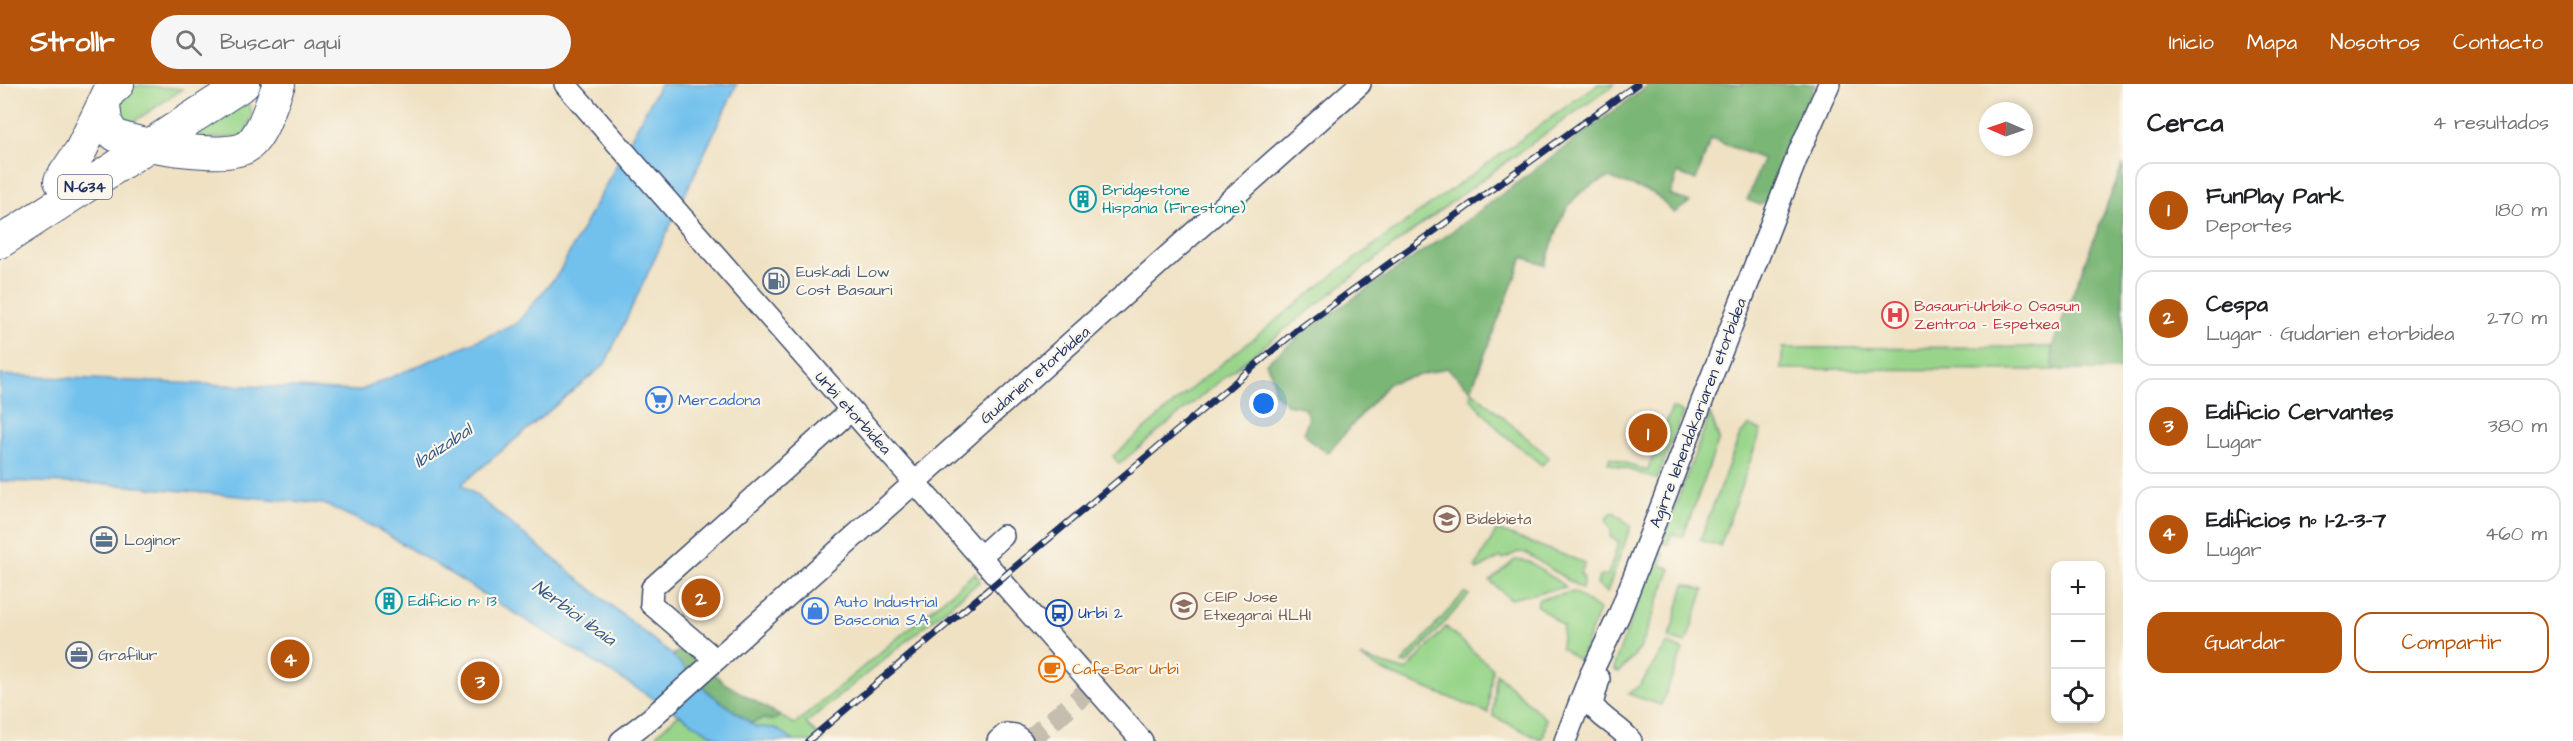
<!DOCTYPE html>
<html lang="es">
<head>
<meta charset="utf-8">
<style>
	body { margin:0; font-family:"Architects Daughter",sans-serif; background:#f6f6f6; color:#202124 }
	.controls { position:absolute; right:18px; bottom:18px; display:grid; overflow:hidden; border-radius:12px; box-shadow:0 3px 9px #0003 }
	.controls button { width:54px; height:54px; display:grid; place-items:center; padding:0; border:0; border-bottom:2px solid #e0e0e0; background:#fff; color:#202124; font:30px sans-serif }
	.compass { position:absolute; left:1979px; top:18px; width:54px; height:54px; border-radius:50%; background:#fff; box-shadow:0 3px 9px #0003; rotate:272deg }
	.you { position:absolute; left:1264px; top:320px; width:21px; height:21px; margin:-15px; border:4px solid #fff; border-radius:50%; background:#1a73e8; box-shadow:0 0 0 9px #1a73e833 }
	.badge { display:grid; place-items:center; width:39px; height:39px; border-radius:50%; background:#b45309; color:#fff; font-size:20px; font-weight:700 }
	.pin { position:absolute; translate:-50% -50%; border:3px solid #fff; box-shadow:0 2px 6px #0006 }
	.list { margin:0; padding:0; list-style:none }
	h2 { display:flex; justify-content:space-between; align-items:center; height:78px; margin:0; padding:0 24px; font-size:26px }
	h2 small { font-size:20px; font-weight:400; color:#757577 }
	.list li { display:grid; grid-template-columns:39px 1fr auto; gap:18px; align-items:center; box-sizing:border-box; height:96px; margin:0 12px 12px; padding:0 12px; border:2px solid #e0e0e0; border-radius:18px }
	.list b { display:block; font-size:22px; white-space:nowrap }
	.list p { margin:0; font-size:20px; white-space:nowrap; color:#757577 }
	.list em { font-size:20px; font-style:normal; color:#757577 }
	.actions { display:flex; gap:12px; padding:18px 24px }
	.actions a { flex:1; padding:14px 0; border:2px solid #b45309; border-radius:18px; text-align:center; font-size:21px; color:#b45309 }
	.actions .main { background:#b45309; color:#fff }
	.icon { flex:none; width:33px; height:33px; fill:none; stroke:currentColor; stroke-width:2; stroke-linecap:round; stroke-linejoin:round }
	.map { position:relative; flex:none; width:2123px; height:657px; overflow:hidden }
	header { display:flex; align-items:center; gap:36px; box-sizing:border-box; height:84px; padding:0 30px; background:#b45309; color:#fff }
	header strong { font-size:28px }
	nav { display:flex; gap:33px; margin-inline-start:auto; font-size:21px }
	.search { width:420px; height:54px; background:#f6f6f6; display:flex; align-items:center; gap:15px; box-sizing:border-box; padding:0 21px; border-radius:33px; color:#757577; font-size:22px }
	main { display:flex }
	aside { flex:1; background:#fff }
	.map>svg:first-child { display:block }
	.green { fill:#98d58a; stroke:#5a8274; stroke-width:1.5 }
	.forest { fill:#7ab676; stroke:#4a726a; stroke-width:1.5 }
	.water { fill:#72c1ed; stroke:#4678a6; stroke-width:1.5 }
	.lines { fill:none; stroke-linecap:round; stroke-linejoin:round }
	.minor-tunnel { stroke:#c5bdae; stroke-width:21; stroke-dasharray:21 10; stroke-linecap:butt }
	.minor-casing { stroke:#3b4a6d; stroke-width:24 }
	.highway-casing { stroke:#3b4a6d; stroke-width:34 }
	.minor { stroke:#fff; stroke-width:21 }
	.highway { stroke:#fff; stroke-width:32 }
	.rail-casing { stroke:#1b2f5e; stroke-width:7 }
	.rail { stroke:#fbf7ec; stroke-width:4.5; stroke-dasharray:14; stroke-linecap:butt }
	.labels { text-anchor:middle; dominant-baseline:central; stroke-width:4.5; stroke-linejoin:round; paint-order:stroke }
	.shield { fill:#fbf7ec; stroke:#5e6b89; stroke-width:1.5 }
	.shield-label { font-size:15px; font-weight:bold; fill:#1b2f5e }
	.culture-label { font-size:16px; fill:#0d838f; stroke:#fbf7ec; text-anchor:start }
	.service-label { font-size:16px; fill:#4e5e75; stroke:#fbf7ec; text-anchor:start }
	.health-label { font-size:16px; fill:#be3a42; stroke:#fbf7ec; text-anchor:start }
	.street-label { font-size:16px; fill:#1b2f5e; stroke:#fbf7ec }
	.shop-label { font-size:16px; fill:#366cbe; stroke:#fbf7ec; text-anchor:start }
	.education-label { font-size:16px; fill:#785e54; stroke:#fbf7ec; text-anchor:start }
	.transit-label { font-size:16px; fill:#164399; stroke:#fbf7ec; text-anchor:start }
	.food-label { font-size:16px; fill:#c56008; stroke:#fbf7ec; text-anchor:start }
	.water-label { font-size:18px; font-style:italic; fill:#355b89; stroke:#fbf7ec }
</style>
</head>
<body>
<header>
<strong>Strollr</strong>
<div class="search"><svg class="icon" aria-label="search" viewBox="0 0 24 24"><circle cx="10" cy="10" r="6"/><path d="M15 15l6 6"/></svg>Buscar aquí</div>
<nav><a>Inicio</a><a>Mapa</a><a>Nosotros</a><a>Contacto</a></nav>
</header>
<main>
<div class="map">
<svg width="2123" height="657" viewBox="0 0 2123 657">
	<rect width="100%" height="100%" fill="#fbf7ec"/>
	<filter id="ink" filterUnits="userSpaceOnUse"><feTurbulence type="fractalNoise" baseFrequency=".0167" numOctaves="2"/><feDisplacementMap in="SourceGraphic" scale="12" xChannelSelector="R" yChannelSelector="G"/><feConvolveMatrix kernelMatrix="1 2 1 2 8 2 1 2 1" color-interpolation-filters="sRGB"/></filter>
	<filter id="wash" filterUnits="userSpaceOnUse"><feTurbulence type="fractalNoise" baseFrequency=".008" numOctaves="4" result="noise"/><feDisplacementMap in="SourceGraphic" scale="24" xChannelSelector="R" yChannelSelector="G"/><feGaussianBlur stdDeviation="1.35" result="paint"/><feColorMatrix in="noise" values="0 0 0 0 0 0 0 0 0 0 0 0 0 0 0 0 0 1.4 0 .05"/><feComposite in="paint" operator="in"/></filter>
	<g filter="url(#wash)">
		<rect width="100%" height="100%" fill="#efe1c2"/>
		<!-- green -->
		<path class="green" d="M1598,0H1615C1443,121 1280,245 1119,380L1113,372L1199,298L1338,187Z
			M140,1L183,5L124,44L114,26L131,4Z
			M244,16C258,27 249,40 244,53L185,55Z
			M2052,263L2053,286L1781,285L1783,264Z
			M1471,306L1549,373L1542,381L1502,349L1471,315Z
			M1672,324L1683,329L1657,395L1608,379L1610,373L1647,387Z
			M1710,330L1719,355L1683,453L1672,449L1668,461L1662,458Z
			M1749,342L1761,346L1720,462L1700,456L1740,351Z
			M1613,427L1631,442L1607,508L1597,501L1599,493L1608,491L1619,457L1610,453L1611,446L1606,435Z
			M1497,446L1585,479L1580,491L1584,493L1582,505L1526,469L1518,468L1503,475L1501,473L1477,486L1475,483Z
			M1658,468L1664,470L1661,481L1671,485L1640,565L1619,588L1614,586L1615,578Z
			M1515,476L1530,478L1566,503L1510,515L1490,497Z
			M975,489L980,497L806,639L823,657H794L775,644L756,643L751,639L762,635L774,636L780,632L795,640Z
			M1685,500L1704,506L1686,559L1669,554Z
			M1465,508L1469,511L1407,580L1402,579Z
			M1574,508L1599,526L1580,577L1561,564L1563,542L1537,521L1539,515Z
			M1446,543L1492,584L1488,629L1383,587L1360,573L1406,587Z
			M1667,560L1683,566L1661,621L1628,610L1640,601Z
			M1496,589L1546,635L1544,651L1540,655L1493,632Z
			M679,630L722,657H659L657,650Z"/>
		<!-- forest -->
		<path class="forest" d="M1650,0H1815L1767,117L1760,121L1747,116L1763,75L1711,55L1696,96L1678,89L1670,111L1690,118L1674,129L1653,109L1609,94C1561,111 1562,136 1545,181L1523,173L1471,306L1447,284L1389,299L1328,369L1311,358L1304,348L1309,333L1303,323L1287,320L1274,309L1273,294L1266,279L1314,241L1451,148Z
			M2123,80V286H2053L2052,263Z
			M686,563L724,599L780,632L774,636L762,635L751,639L709,609L672,571Z"/>
		<!-- water -->
		<path class="water" d="M660,0H737L605,280L462,400L672,571L709,609L756,643L775,644L794,657H722L378,445L324,420L108,400L0,397V291L359,307L516,240L558,190Z"/>
	</g>
	<g filter="url(#ink)">
		<g class="lines">
			<!-- minor-tunnel -->
			<path class="minor-tunnel" d="M1028,657L1094,602"/>
			<defs>
				<path id="minor" d="M565,0L1142,657
					M980,473L1003,452
					M716,576L651,520L652,504L851,326
					M1599,595L1592,620C1600,635 1620,642 1631,657
					M621,657L651,634L1360,0
					M998,657L1006,650L1015,651L1022,657
					M1565,657L1590,592L1619,531L1799,68L1829,0"/>
				<path id="highway" d="M104,21L106,38C109,45 114,52 122,54C146,62 229,77 248,62C264,49 271,18 279,0
					M60,97L81,66L109,8L118,0
					M0,158L244,0"/>
			</defs>
			<!-- minor casing -->
			<use href="#minor" class="minor-casing"/>
			<!-- highway casing -->
			<use href="#highway" class="highway-casing"/>
			<!-- minor -->
			<use href="#minor" class="minor"/>
			<!-- highway -->
			<use href="#highway" class="highway"/>
			<defs>
				<path id="rail" d="M808,657L1296,247L1637,0"/>
			</defs>
			<!-- rail casing -->
			<use href="#rail" class="rail-casing"/>
			<!-- rail -->
			<use href="#rail" class="rail"/>
		</g>
	</g>
	<!-- icons -->
	<defs>
		<symbol id="building-ring" viewBox="-11 -11 22 22"><circle r="9.5" fill="#fbf7ec" stroke="#0f9aa8" stroke-width="1.5"/><path d="M-4-6H4V6H1V3H-1V6H-4ZM-2.5-4.3h1.7v1.8h-1.7ZM.8-4.3h1.7v1.8H.8ZM-2.5-1h1.7V.8h-1.7ZM.8-1h1.7V.8H.8Z" fill="#0f9aa8"/></symbol>
		<symbol id="fuel-ring" viewBox="-11 -11 22 22"><circle r="9.5" fill="#fbf7ec" stroke="#5c6f8a" stroke-width="1.5"/><path d="M-5.5-6h7V0h2V4h1.3V-2.5L3-4.5l.8-.8L6-3V5H2.5V1h-1V6h-7ZM-4.2-4.7v3.2H.2V-4.7Z" fill="#5c6f8a"/></symbol>
		<symbol id="hospital-ring" viewBox="-11 -11 22 22"><circle r="9.5" fill="#fbf7ec" stroke="#e0444e" stroke-width="1.5"/><path d="M-5-5h3v3.5h4V-5h3V5h-3V1.5h-4V5h-3Z" fill="#e0444e"/></symbol>
		<symbol id="supermarket-ring" viewBox="-11 -11 22 22"><circle r="9.5" fill="#fbf7ec" stroke="#3f7fe0" stroke-width="1.5"/><path d="M-6-5.5h2.5l.6 2H6L4.5 2H-2.5L-4.4-4H-6ZM-1.5 3.2a1.3 1.3 0 1 0 .1 0ZM3 3.2a1.3 1.3 0 1 0 .1 0Z" fill="#3f7fe0"/></symbol>
		<symbol id="school-ring" viewBox="-11 -11 22 22"><circle r="9.5" fill="#fbf7ec" stroke="#8d6e63" stroke-width="1.5"/><path d="M0-5L7-2L0 1L-7-2ZM-4 1L0 2.5L4 1V4Q0 6-4 4Z" fill="#8d6e63"/></symbol>
		<symbol id="office-ring" viewBox="-11 -11 22 22"><circle r="9.5" fill="#fbf7ec" stroke="#5c6f8a" stroke-width="1.5"/><path d="M-6-3h4V-5.5h4V-3h4V5H-6ZM-1-4.5V-3h2v-1.5ZM-6 0V1H6V0Z" fill="#5c6f8a"/></symbol>
		<symbol id="shop-ring" viewBox="-11 -11 22 22"><circle r="9.5" fill="#fbf7ec" stroke="#3f7fe0" stroke-width="1.5"/><path d="M-5-2.5h2.3a2.7 3.5 0 0 1 5.4 0H5L5.5 6h-11ZM-1.5-2.5h3a1.5 2.3 0 0 0-3 0Z" fill="#3f7fe0"/></symbol>
		<symbol id="bus-ring" viewBox="-11 -11 22 22"><circle r="9.5" fill="#fbf7ec" stroke="#1a4fb4" stroke-width="1.5"/><path d="M-5-6H5V4H4V6H2V4H-2V6H-4V4H-5ZM-3.5-4V0h7V-4ZM-3.5 1.2v1.5H-2V1.2ZM2 1.2v1.5H3.5V1.2Z" fill="#1a4fb4"/></symbol>
		<symbol id="cafe-ring" viewBox="-11 -11 22 22"><circle r="9.5" fill="#fbf7ec" stroke="#e8710a" stroke-width="1.5"/><path d="M-5.5-4.5H6V0H3Q3 3.5 0 3.5H-2.5Q-5.5 3.5-5.5 0ZM3-3.2v2h1.7v-2ZM-6 4.5H4V6H-6Z" fill="#e8710a"/></symbol>
	</defs>
	<g fill-rule="evenodd">
		<use href="#building-ring" x="1068" y="100" width="30" height="30"/>
		<use href="#fuel-ring" x="761" y="182" width="30" height="30"/>
		<use href="#hospital-ring" x="1880" y="216" width="30" height="30"/>
		<use href="#supermarket-ring" x="644" y="301" width="30" height="30"/>
		<use href="#school-ring" x="1432" y="420" width="30" height="30"/>
		<use href="#office-ring" x="89" y="441" width="30" height="30"/>
		<use href="#building-ring" x="374" y="502" width="30" height="30"/>
		<use href="#school-ring" x="1169" y="507" width="30" height="30"/>
		<use href="#shop-ring" x="800" y="512" width="30" height="30"/>
		<use href="#bus-ring" x="1044" y="514" width="30" height="30"/>
		<use href="#office-ring" x="64" y="556" width="30" height="30"/>
		<use href="#cafe-ring" x="1037" y="570" width="30" height="30"/>
	</g>
	<g class="labels">
		<!-- shield labels -->
		<rect class="shield" x="58" y="91" width="54" height="24" rx="4.5"/>
		<g class="shield-label">
			<text x="85" y="103">N-634</text>
		</g>
		<!-- culture labels -->
		<g class="culture-label">
			<text x="1102" y="106">Bridgestone<tspan x="1102" dy="18">Hispania (Firestone)</tspan></text>
			<text x="408" y="517">Edificio nº 13</text>
		</g>
		<!-- service labels -->
		<g class="service-label">
			<text x="796" y="188">Euskadi Low<tspan x="796" dy="18">Cost Basauri</tspan></text>
			<text x="124" y="456">Loginor</text>
			<text x="98" y="571">Grafilur</text>
		</g>
		<!-- health labels -->
		<g class="health-label">
			<text x="1914" y="222">Basauri-Urbiko Osasun<tspan x="1914" dy="18">Zentroa - Espetxea</tspan></text>
		</g>
		<!-- street labels -->
		<g class="street-label">
			<text transform="translate(1035 291) rotate(-41)">Gudarien etorbidea</text>
			<text transform="translate(853 329) rotate(48)">Urbi etorbidea</text>
			<text transform="translate(1698 329) rotate(-69)">Agirre lehendakariaren etorbidea</text>
		</g>
		<!-- shop labels -->
		<g class="shop-label">
			<text x="678" y="316">Mercadona</text>
			<text x="834" y="518">Auto Industrial<tspan x="834" dy="18">Basconia S.A</tspan></text>
		</g>
		<!-- education labels -->
		<g class="education-label">
			<text x="1466" y="435">Bidebieta</text>
			<text x="1204" y="513">CEIP Jose<tspan x="1204" dy="18">Etxegarai HLHI</tspan></text>
		</g>
		<!-- transit labels -->
		<g class="transit-label">
			<text x="1078" y="529">Urbi 2</text>
		</g>
		<!-- food labels -->
		<g class="food-label">
			<text x="1072" y="585">Cafe-Bar Urbi</text>
		</g>
		<!-- water labels -->
		<g class="water-label">
			<text transform="translate(443 362) rotate(-33)">Ibaizabal</text>
			<text transform="translate(574 529) rotate(36)">Nerbioi ibaia</text>
		</g>
	</g>
</svg>
<div class="controls">
<button>+</button>
<button>−</button>
<button><svg class="icon" aria-label="locate" viewBox="0 0 24 24"><circle cx="12" cy="12" r="6"/><path d="M12 2v4M12 18v4M2 12h4M18 12h4"/></svg></button>
</div>
<svg class="compass" viewBox="-18 -18 36 36"><path d="M0-13l5 13h-10z" fill="#e53935"/><path d="M0 13l5-13h-10z" fill="#757577"/></svg>
<div class="you"></div>
<div class="pin badge" style="left:1648px;top:349px">1</div>
<div class="pin badge" style="left:701px;top:514px">2</div>
<div class="pin badge" style="left:480px;top:597px">3</div>
<div class="pin badge" style="left:290px;top:575px">4</div>
</div>
<aside>
<h2>Cerca<small>4 resultados</small></h2>
<ul class="list">
<li><span class="badge">1</span><div><b>FunPlay Park</b><p>Deportes</p></div><em>180 m</em></li>
<li><span class="badge">2</span><div><b>Cespa</b><p>Lugar · Gudarien etorbidea</p></div><em>270 m</em></li>
<li><span class="badge">3</span><div><b>Edificio Cervantes</b><p>Lugar</p></div><em>380 m</em></li>
<li><span class="badge">4</span><div><b>Edificios nº 1-2-3-7</b><p>Lugar</p></div><em>460 m</em></li>
</ul>
<div class="actions"><a class="main">Guardar</a><a>Compartir</a></div>
</aside>
</main>
</body>
</html>
